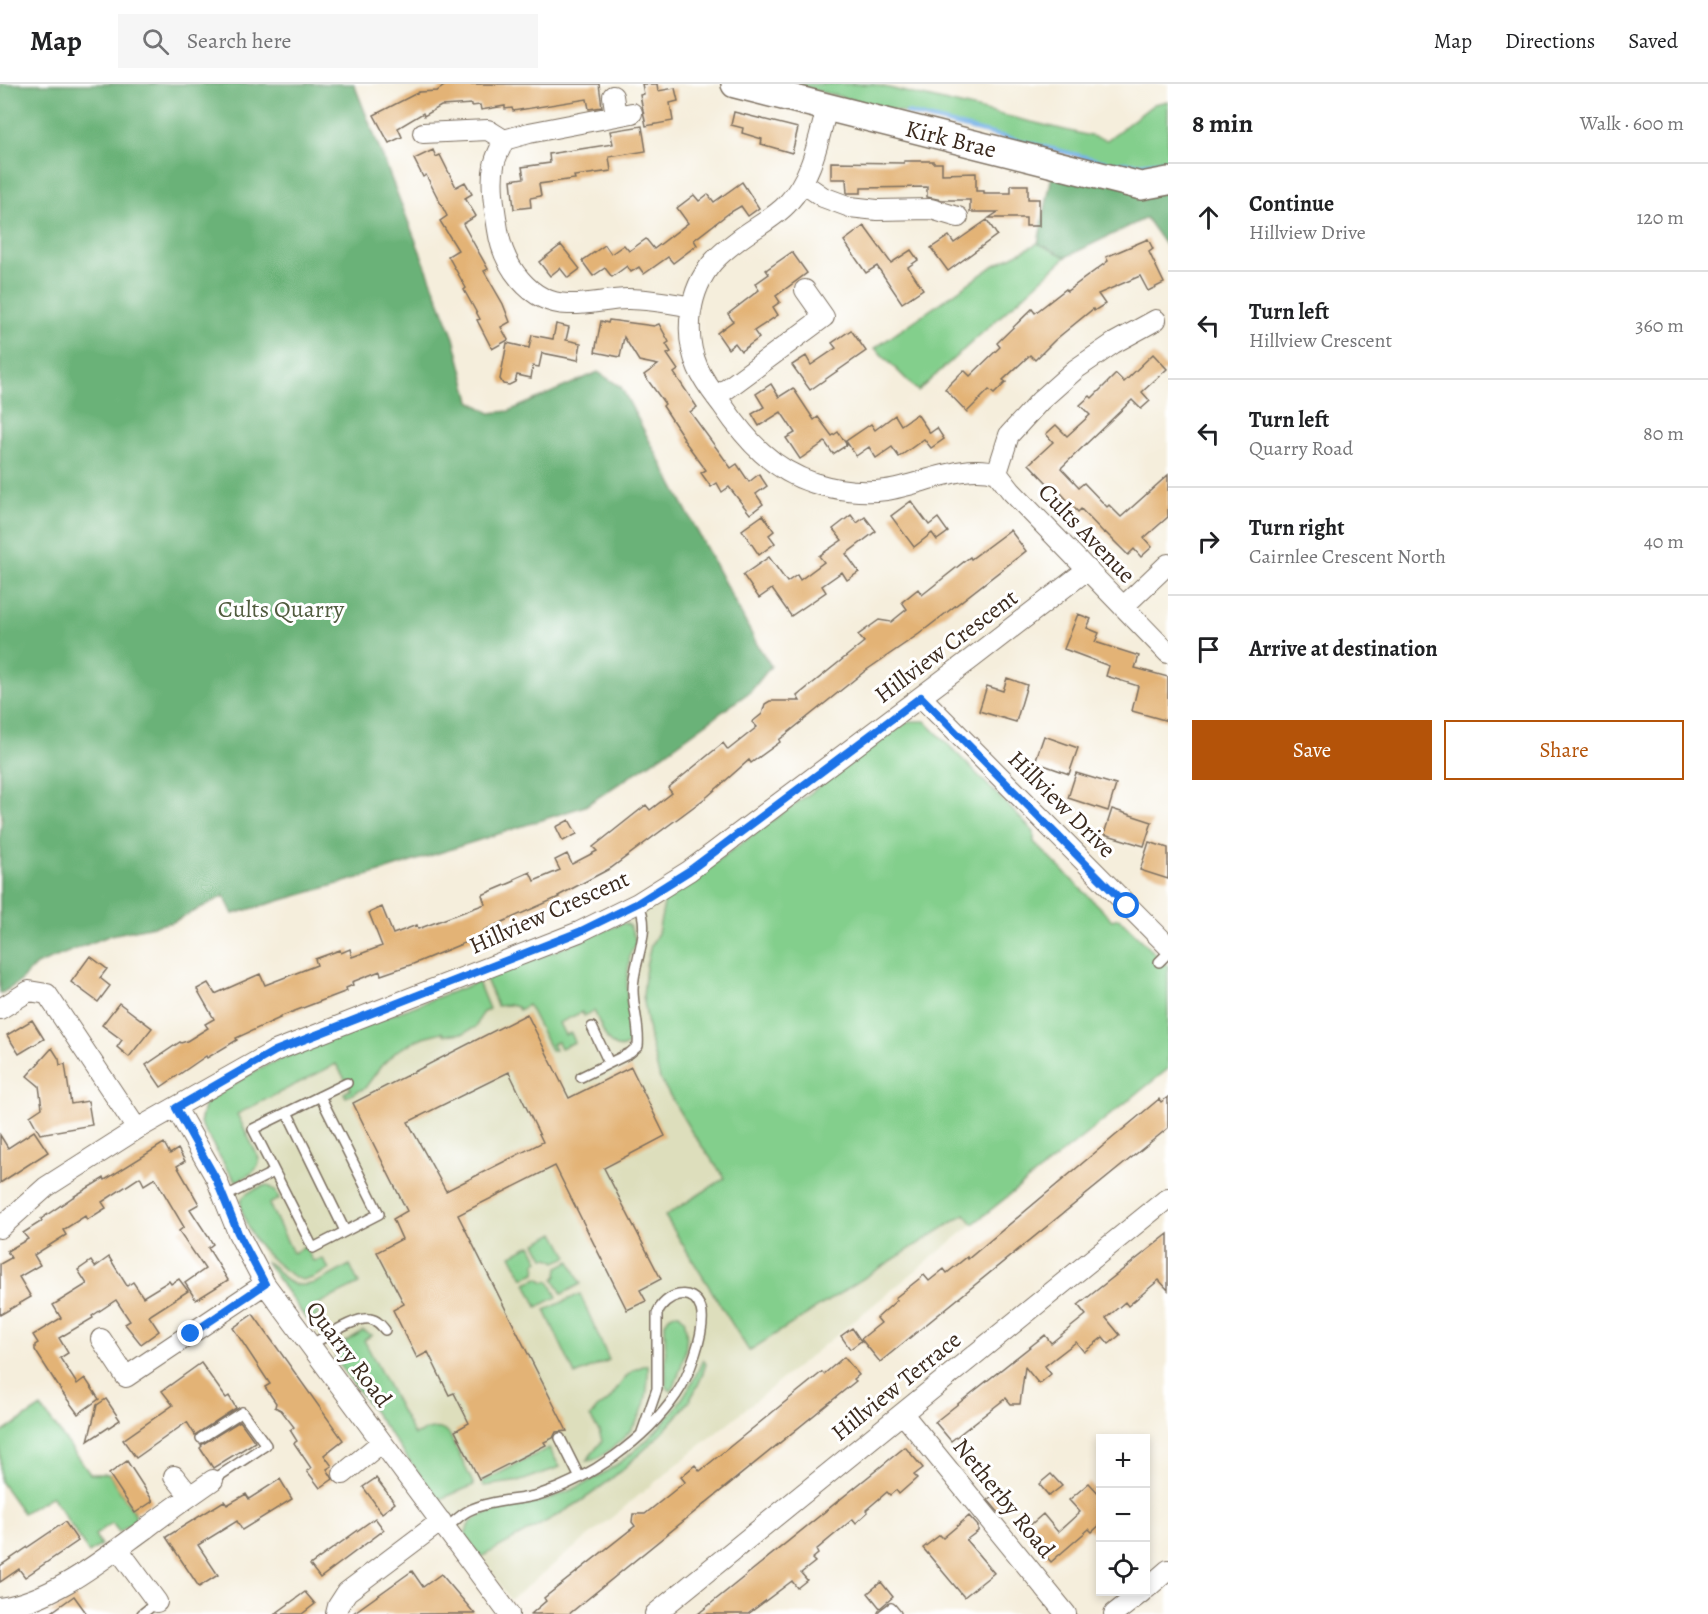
<!DOCTYPE html>
<html lang="en">
<head>
<meta charset="utf-8">
<style>
	body { margin:0; font-family:Alegreya,serif; background:#f6f6f6; color:#202124 }
	.controls { position:absolute; right:18px; bottom:18px; display:grid; overflow:hidden; border-radius:0px; box-shadow:0 3px 9px #0003 }
	.controls button { width:54px; height:54px; display:grid; place-items:center; padding:0; border:0; border-bottom:2px solid #e0e0e0; background:#fff; color:#202124; font:30px sans-serif }
	.stop { position:absolute; width:18px; height:18px; margin:-14px; border:4px solid #1a73e8; border-radius:50%; background:#fff }
	.stop.end { background:#1a73e8; border-color:#fff; box-shadow:0 2px 6px #0008 }
	.list { margin:0; padding:0; list-style:none }
	h2 { display:flex; justify-content:space-between; align-items:center; height:78px; margin:0; padding:0 24px; font-size:26px }
	h2 small { font-size:20px; font-weight:400; color:#757577 }
	.list li { display:grid; grid-template-columns:39px 1fr auto; gap:18px; align-items:center; box-sizing:border-box; height:108px; padding:0 24px; border-top:2px solid #e0e0e0 }
	.list b { display:block; font-size:22px; white-space:nowrap }
	.list p { margin:0; font-size:20px; white-space:nowrap; color:#757577 }
	.list em { font-size:20px; font-style:normal; color:#757577 }
	.actions { display:flex; gap:12px; padding:18px 24px }
	.actions a { flex:1; padding:14px 0; border:2px solid #b45309; border-radius:0px; text-align:center; font-size:21px; color:#b45309 }
	.actions .main { background:#b45309; color:#fff }
	.icon { flex:none; width:33px; height:33px; fill:none; stroke:currentColor; stroke-width:2; stroke-linecap:round; stroke-linejoin:round }
	.map { position:relative; flex:none; width:1168px; height:1530px; overflow:hidden }
	header { display:flex; align-items:center; gap:36px; box-sizing:border-box; height:84px; padding:0 30px; background:#fff; border-bottom:2px solid #e0e0e0 }
	header strong { font-size:28px }
	nav { display:flex; gap:33px; margin-inline-start:auto; font-size:21px }
	.search { width:420px; height:54px; background:#f6f6f6; display:flex; align-items:center; gap:15px; box-sizing:border-box; padding:0 21px; border-radius:0px; color:#757577; font-size:22px }
	main { display:flex }
	aside { flex:1; background:#fff }
	.map>svg:first-child { display:block }
	.built { fill:#dddebc }
	.green { fill:#83cf8c; stroke:#5f7c55; stroke-width:1.5 }
	.forest { fill:#6ab278; stroke:#526e4b; stroke-width:1.5 }
	.lines { fill:none; stroke-linecap:round; stroke-linejoin:round }
	.stream { stroke:#77b2e8; stroke-width:4.5 }
	.building { fill:#e3b376; fill-rule:evenodd }
	.lane-casing { stroke:#7c6f60; stroke-width:12 }
	.street-casing { stroke:#7c6f60; stroke-width:22 }
	.secondary-casing { stroke:#7c6f60; stroke-width:30 }
	.lane { stroke:#fff; stroke-width:9 }
	.street { stroke:#fff; stroke-width:20 }
	.secondary { stroke:#fff; stroke-width:27 }
	.route { stroke:#1a73e8; stroke-width:8 }
	.labels { text-anchor:middle; dominant-baseline:central; stroke-width:6; stroke-linejoin:round; paint-order:stroke }
	.street-label { font-size:24px; fill:#3b2a1e; stroke:#fff }
	.park-label { font-size:24px; fill:#515c3f; stroke:#fff }
</style>
</head>
<body>
<header>
<strong>Map</strong>
<div class="search"><svg class="icon" aria-label="search" viewBox="0 0 24 24"><circle cx="10" cy="10" r="6"/><path d="M15 15l6 6"/></svg>Search here</div>
<nav><a>Map</a><a>Directions</a><a>Saved</a></nav>
</header>
<main>
<div class="map">
<svg width="1168" height="1530" viewBox="0 0 1168 1530">
	<rect width="100%" height="100%" fill="#fff"/>
	<filter id="ink" filterUnits="userSpaceOnUse"><feTurbulence type="fractalNoise" baseFrequency=".0167" numOctaves="2"/><feDisplacementMap in="SourceGraphic" scale="12" xChannelSelector="R" yChannelSelector="G"/><feConvolveMatrix kernelMatrix="1 2 1 2 8 2 1 2 1" color-interpolation-filters="sRGB"/></filter>
	<filter id="wash" filterUnits="userSpaceOnUse"><feTurbulence type="fractalNoise" baseFrequency=".008" numOctaves="4" result="noise"/><feDisplacementMap in="SourceGraphic" scale="24" xChannelSelector="R" yChannelSelector="G"/><feGaussianBlur stdDeviation="1.35" result="paint"/><feColorMatrix in="noise" values="0 0 0 0 0 0 0 0 0 0 0 0 0 0 0 0 0 1.4 0 .05"/><feComposite in="paint" operator="in"/></filter>
	<g filter="url(#wash)">
		<rect width="100%" height="100%" fill="#f5eedc"/>
		<!-- built -->
		<path class="built" d="M909,637H925L1034,748V758L1112,836L1119,834L1168,882V985L973,1140L510,1516L483,1474L454,1438L269,1185L243,1131L227,1085L200,1039L205,1018L328,955L478,898L623,839L665,815Z"/>
		<!-- green -->
		<path class="green" d="M788,0H872L1107,56L1154,20L1168,17V77L1142,80L1109,79Z
			M1038,159L1066,173L918,307L875,264L995,181Z
			M909,637H925L1034,748V758L1112,836L1119,834L1168,882V985L973,1140L965,1130L749,1267L665,1132L725,1094L691,1047L660,995L651,960L643,912L646,882L651,861L658,849L665,815Z
			M623,839L629,841L635,854V861L630,870L627,897V919L633,952C631,957 629,961 623,963C607,968 600,937 594,927L584,932L582,928L559,939L565,951L571,949L575,958L561,964L558,958L552,960L555,966H551L528,921L519,926L517,923L509,921L497,922L486,895Z
			M478,898L489,925L482,929L476,943L464,949L445,951L442,948L423,953L398,966L381,982L365,1004L346,1013L344,1009L351,1005L336,980L237,1030L259,1075C258,1089 248,1091 237,1097L227,1085L200,1039L205,1018L260,984L328,955Z
			M267,1101L275,1106L279,1115L269,1120L293,1169L305,1163L313,1177L323,1175L329,1185C320,1190 309,1198 299,1195C287,1191 265,1169 257,1159C252,1154 239,1124 241,1117C244,1108 259,1104 267,1101Z
			M555,1149L568,1173L556,1178L549,1174H544L536,1159Z
			M531,1161L539,1177L536,1179L535,1189L523,1194L511,1171Z
			M570,1177L581,1200L562,1210L554,1195L557,1192L558,1183Z
			M266,1178C276,1181 279,1191 287,1197C307,1210 332,1190 350,1181L359,1200L314,1222L318,1229L317,1232L310,1236L306,1235Z
			M538,1194L545,1198L549,1197L557,1213L537,1223L526,1199Z
			M580,1210L609,1276L575,1291L545,1226Z
			M674,1230H679L684,1235C691,1258 682,1281 674,1303L671,1307L666,1303L665,1239L669,1233Z
			M363,1247L372,1251L364,1256L414,1351C427,1346 437,1340 449,1350L474,1401L438,1416L335,1275L338,1262Z
			M703,1275L706,1280C702,1293 697,1305 689,1317C667,1348 610,1399 578,1419C547,1438 513,1455 481,1473L465,1452C466,1448 467,1443 470,1439C484,1425 512,1425 531,1420C550,1415 569,1408 586,1399C637,1373 682,1328 703,1275Z
			M648,1281C649,1319 642,1341 611,1365C603,1371 596,1377 586,1377L602,1357L599,1347L590,1333L598,1323C618,1317 618,1286 648,1281Z
			M41,1323L90,1390H109L138,1435L119,1448L112,1439L95,1451L101,1461L89,1469L52,1412L23,1429L0,1397V1350Z
			M549,1364L560,1383L521,1397L484,1402L482,1398Z"/>
		<!-- forest -->
		<path class="forest" d="M0,0H354L454,254L470,317L490,329L509,327L598,288L621,303L758,562L771,582L751,607L664,670L585,722L380,788L233,830L224,812L173,838L111,851L36,881L17,900L0,910V753L2,732L0,721Z
			M1054,82L1168,97V165L1146,134L1066,173L1038,159Z"/>
		<g class="lines">
			<!-- stream -->
			<path class="stream" d="M907,29L1109,79L1142,80L1168,77"/>
		</g>
		<g id="blocks">
			<!-- building -->
			<path class="building" d="M447,0H599L602,23L589,25L587,15L513,27L512,24L505,25V22L481,26L480,21L472,22V20L441,22L424,32L423,29L398,44L402,53L389,59L374,31L419,8L437,7Z
				M642,0H657L658,7L675,4L678,17L670,19L673,37L646,42L640,11L644,10Z
				M734,28L798,44L792,69L761,60L762,55L742,49L743,44L731,41Z
				M642,42L646,67L609,73L611,87L574,92L575,95L539,100L541,112L530,114L531,123L514,125L511,96L524,94L522,83L550,79L549,70L613,60L610,47Z
				M433,66L436,73L440,71L456,103L465,98L472,110L465,114L476,132L463,140L488,185L484,187L503,220L510,238L501,243L508,256L492,265L477,236L480,235L464,206L466,204L448,172L458,166L440,137L447,132L426,91L423,93L414,75Z
				M904,77H933V79H942V90L976,89V107H984V109H1011V101H1028V115H1039V142H1026V134H989L998,128H970V116H942L927,113V103L861,104V109H847L846,95H831V78L904,79Z
				M742,98L759,124L748,132L741,122L729,129L694,156L697,161L673,179L668,173L644,190L639,183L631,188L627,182L612,193L605,184L593,192L582,177L605,161L611,170L624,161L629,167L646,155L654,165L688,139L677,124L694,111L699,117L708,110L714,118Z
				M987,136L997,151L948,187L931,164L949,152L954,159Z
				M864,142L891,179L911,166L918,176L908,183L923,205L902,219L877,182L866,189L844,157Z
				M1148,155L1153,165L1149,168L1164,199L1148,207L1140,192L1098,210L1105,220L1094,227L1093,225L1055,256L1035,276L1030,271L1003,296L1006,298L994,310L989,306L967,328L945,305L964,286L970,292L1000,263L997,259L1032,225L1035,229L1066,205L1067,207L1108,177L1106,173Z
				M561,161L580,185L568,194L560,184L550,192L539,178Z
				M792,168L807,189L776,212L780,218L773,223L778,231L754,247L759,254L741,267L735,259L728,265L717,249L733,237L728,230L759,206L755,200L769,190L766,186Z
				M609,236L654,242L659,240L669,258L666,260L671,268L667,270L678,286L674,289L697,323L690,328L731,384L737,380L749,398L759,390L767,402L756,410L763,420L750,430L729,403L722,408L717,399L711,403L701,389L706,386L683,355L684,354L663,322L665,320L644,291L658,281L639,277L624,253L620,273L595,268L601,237L608,239Z
				M556,240L569,243L566,256L581,259L578,276L542,269L539,283L533,282L531,294L517,291L515,298L509,301L503,300L500,295L507,259L529,264L532,251L553,255Z
				M851,246L866,267L810,306L792,281L806,272L811,281L836,264L832,259Z
				M1153,270L1167,285L1142,308L1150,317L1141,325L1132,316L1061,384L1079,403L1084,399L1107,423L1109,421L1121,433L1168,391V433L1144,454L1152,463L1141,473L1134,465L1128,471L1105,448L1104,449L1081,425L1078,428L1052,399L1049,401L1029,380L1053,358L1046,350L1056,341L1067,352L1090,331L1080,321L1090,312L1092,314L1116,290L1124,298Z
				M771,300L779,313L793,304L814,336L818,333L832,352L838,348L847,361L833,370L825,358L800,375L786,354L795,349L781,328L759,342L752,330L764,323L756,310Z
				M917,330L930,349L937,344L944,355L931,364L924,355L899,373L892,363L876,374L869,363L856,372L846,357L871,340L875,346L895,331L901,341Z
				M911,417L929,441L938,434L948,448L937,456L932,449L914,463L891,432Z
				M763,431L774,447L769,451L775,459L759,471L742,446Z
				M851,431L857,439L865,433L876,447L846,470L859,488L847,496L842,488L822,502L826,508L791,532L772,505L759,514L743,491L769,473L787,498L797,491L800,496L824,478L819,472L842,456L833,445Z
				M1010,446L1026,467L919,550L865,587L779,656L780,658L751,679L749,676L708,712L611,784L558,812L559,813L484,846L486,850L413,880L381,891L380,887L352,898L353,901L346,904L347,907L279,933L280,934L236,954L237,956L207,974L206,972L161,1003L146,981L180,958L181,959L187,957L208,944L205,940L214,935L197,905L208,899L215,910L260,890L265,901L317,881L315,875L340,866L341,869L350,865L352,873L382,862L369,829L382,823L393,850L417,841L418,845L485,820L482,811L515,797L514,795L530,788L534,797L560,786L555,776L567,770L572,780L597,767L593,763L646,721L650,726L672,709L668,704L723,659L728,666L757,643L752,638L762,630L765,620L770,617H800L797,612L864,558L858,551L879,536L891,538L907,525L902,518L918,505L922,511L970,473L971,475Z
				M1078,530L1091,535L1087,544L1099,549L1095,558L1139,572L1135,584L1168,593V637L1132,627L1138,602L1106,592L1109,582L1064,565Z
				M1007,594L1027,601L1016,638L979,627L987,602L1003,607Z
				M1044,652L1078,664L1069,690L1035,678Z
				M1076,689L1116,701L1108,727L1068,714Z
				M1112,725L1152,738L1144,762L1104,750Z
				M569,736L577,750L563,757L556,743Z
				M1149,758L1168,764V795L1140,786Z
				M90,872L107,885L100,894L110,902L98,918L71,898Z
				M119,919L152,944L129,973L117,963L122,956L102,941Z
				M527,930L569,1014L631,983L665,1052L604,1084L661,1195L640,1206L646,1217L627,1226L555,1082L458,1131L567,1347L556,1348L553,1354L544,1358L546,1361L479,1395L455,1347L469,1339L454,1309L449,1311L428,1268L417,1274L393,1226L404,1220L377,1168L402,1155L393,1135L407,1127L353,1019ZM509,988L543,1058L446,1107L408,1038Z
				M32,936L44,955L19,970L7,951Z
				M52,964L59,975L60,981L65,980L71,1020L88,1017L92,1041L40,1050L30,1032L42,1024L39,1002L27,992Z
				M1168,1013V1044L880,1278L861,1255L881,1239L877,1234L897,1216L895,1214L924,1191L929,1197L944,1185L947,1189L967,1173L968,1175L1159,1015L1161,1018Z
				M34,1047L48,1068L0,1099V1051L8,1064Z
				M164,1059L170,1070L178,1065L185,1077L177,1082L199,1120L190,1125L213,1160L208,1164L228,1196L196,1216L185,1199L205,1185L179,1147L184,1143L155,1094L144,1101L140,1093L102,1118L106,1124L87,1136L85,1132L63,1146L66,1151L34,1171L40,1181L19,1193L31,1213L0,1231V1180L11,1174L7,1167L28,1155L23,1149L42,1137L41,1135L73,1113L104,1094L105,1096Z
				M1168,1150V1206L1159,1196L1128,1222L1125,1218L1106,1234L1120,1251L1109,1260L1103,1253L1084,1268L1076,1258L1045,1282L1051,1290L1039,1300L1025,1283L1020,1320H1011L1006,1314L951,1357L935,1338L1045,1251L1051,1259L1086,1231L1078,1221Z
				M109,1173L127,1202L133,1198L143,1213L169,1197L171,1200L179,1195L188,1207L149,1232L159,1247L141,1260L125,1240L130,1237L116,1216L92,1232L93,1234L59,1254L68,1269L60,1274L77,1300L85,1294L99,1315L78,1330L62,1308L35,1266V1261L38,1259L33,1251L61,1234L53,1221L87,1200L78,1186L91,1177L95,1183Z
				M253,1230L343,1356L324,1371L332,1382L327,1385L333,1395L320,1404L307,1387L311,1384L294,1359L297,1357L290,1346L294,1343L281,1326L275,1323L276,1319L265,1303L270,1300L233,1244Z
				M852,1244L861,1257L850,1265L841,1252Z
				M844,1273L859,1291L854,1295L856,1297L569,1530H531L546,1517L544,1514L635,1442L632,1438L633,1430H645L685,1398L681,1393L695,1381L700,1387L822,1288L824,1290Z
				M201,1279L226,1314L229,1312L236,1324L195,1351L187,1338L136,1374L123,1356L173,1321L162,1307Z
				M106,1315L120,1336L88,1357L97,1321Z
				M240,1337L255,1358L213,1384L200,1364L202,1362L201,1361Z
				M905,1363L923,1384L914,1391L917,1394L899,1410L896,1406L890,1411L887,1408L866,1426L868,1428L856,1439L853,1435L816,1466L818,1470L812,1475L815,1478L801,1489L807,1496L797,1504L792,1497L748,1530H698Z
				M127,1377L153,1417L135,1429L109,1390Z
				M1051,1390L1062,1402L1049,1412L1039,1400Z
				M376,1394L395,1419L382,1429L363,1403Z
				M280,1395L292,1415L242,1446L237,1437L198,1461L218,1491L199,1503L166,1453L224,1417L227,1421L246,1410L249,1415Z
				M1089,1399L1101,1412V1440L1092,1448L1089,1445L1051,1478L1035,1460L1040,1456L1028,1443L1043,1430L1058,1448L1080,1428L1069,1416Z
				M999,1407L1009,1420L999,1429L988,1416Z
				M969,1432L978,1442V1447L966,1456L994,1489L964,1513L923,1464L940,1451L943,1454Z
				M375,1434L384,1446L320,1494L310,1481Z
				M65,1438L78,1457L25,1493L19,1485L0,1498V1482Z
				M412,1487L423,1503L441,1490L475,1530H352Z
				M881,1498L893,1513L880,1524L868,1509Z
				M305,1508L315,1520L302,1530H275Z
				M74,1512L87,1530H49Z"/>
		</g>
	</g>
	<g filter="url(#ink)">
		<use href="#blocks" fill-opacity="0" stroke="#7c6f60" stroke-width="1.5"/>
		<g class="lines">
			<defs>
				<path id="lane" d="M1159,878L1168,869
					M592,943L609,979
					M581,993L630,969L638,962C640,943 633,925 633,906C633,876 653,847 638,819
					M320,1012L379,1130L313,1164L253,1045L347,999
					M287,1028L345,1147
					M224,1113L274,1088
					M310,1261C324,1254 356,1232 370,1235C377,1236 381,1241 385,1246
					M201,1354L242,1328L266,1361L213,1396
					M560,1354L580,1394
					M446,1444C453,1439 460,1431 468,1427C489,1416 516,1417 538,1411C590,1395 645,1356 676,1311C688,1294 707,1246 701,1225C693,1201 664,1210 657,1230V1305L642,1348
					M142,1530L157,1518
					M883,1530L891,1524L896,1530"/>
				<path id="street" d="M613,12L616,32
					M827,24C818,57 812,93 788,119C775,134 753,144 737,157C729,163 720,170 713,178C689,206 683,250 698,284C704,298 714,310 723,322C747,357 773,386 814,399C836,406 863,409 886,406C920,401 965,378 997,389
					M423,49L488,46L504,56L529,49L632,29
					M504,56C501,64 495,73 494,82C490,100 495,127 498,146C503,181 529,219 568,220C588,221 608,215 628,215C649,215 670,219 692,223
					M804,100L823,113L850,123L877,126L931,125L958,133
					M716,313L824,233L805,206
					M997,389L1011,407L1168,569
					M997,389L1009,351L1040,317L1076,285L1114,259L1156,236
					M1123,523L1168,480
					M921,613L1168,862
					M0,925L29,907L47,910L137,1045
					M176,1024L216,1094L238,1149L265,1200L509,1530
					M0,1144L46,1103L137,1045L275,967L579,848L638,819L689,787L971,575L1088,485
					M101,1255L126,1293L265,1200
					M903,1330L1066,1530
					M343,1390L382,1358
					M174,1392L190,1412
					M118,1465L157,1518
					M1146,1505L1168,1486
					M0,1524C54,1516 102,1476 145,1445C167,1428 190,1412 213,1396
					M336,1530L338,1522L347,1508L441,1437
					M655,1530L1168,1114
					M1114,1530L1142,1508"/>
				<path id="secondary" d="M735,0L1141,102L1168,97"/>
			</defs>
			<!-- lane casing -->
			<use href="#lane" class="lane-casing"/>
			<!-- street casing -->
			<use href="#street" class="street-casing"/>
			<!-- secondary casing -->
			<use href="#secondary" class="secondary-casing"/>
			<!-- lane -->
			<use href="#lane" class="lane"/>
			<!-- street -->
			<use href="#street" class="street"/>
			<!-- secondary -->
			<use href="#secondary" class="secondary"/>
		</g>
	</g>
	<g class="lines" filter="url(#ink)">
		<!-- route -->
		<path class="route" d="M191,1250L265,1200L238,1149L216,1095L176,1024L275,967L579,848L638,819L689,787L921,613L1127,822"/>
	</g>
	<g class="labels">
		<!-- street labels -->
		<g class="street-label">
			<text transform="translate(951 55) rotate(14)">Kirk Brae</text>
			<text transform="translate(1087 449) rotate(46)">Cults Avenue</text>
			<text transform="translate(946 562) rotate(-37)">Hillview Crescent</text>
			<text transform="translate(1062 720) rotate(45)">Hillview Drive</text>
			<text transform="translate(549 828) rotate(-24)">Hillview Crescent</text>
			<text transform="translate(349 1270) rotate(53)">Quarry Road</text>
			<text transform="translate(896 1302) rotate(-39)">Hillview Terrace</text>
			<text transform="translate(1004 1414) rotate(51)">Netherby Road</text>
		</g>
		<!-- park labels -->
		<g class="park-label">
			<text x="281" y="525">Cults Quarry</text>
		</g>
	</g>
</svg>
<div class="controls">
<button>+</button>
<button>−</button>
<button><svg class="icon" aria-label="locate" viewBox="0 0 24 24"><circle cx="12" cy="12" r="6"/><path d="M12 2v4M12 18v4M2 12h4M18 12h4"/></svg></button>
</div>
<div class="stop" style="left:1127px;top:822px"></div>
<div class="stop end" style="left:191px;top:1250px"></div>
</div>
<aside>
<h2>8 min<small>Walk · 600 m</small></h2>
<ul class="list">
<li><svg class="icon" aria-label="ahead" viewBox="0 0 24 24"><path d="M12 20V5M6 11l6-6 6 6"/></svg><div><b>Continue</b><p>Hillview Drive</p></div><em>120 m</em></li>
<li><svg class="icon" aria-label="left" viewBox="0 0 24 24"><path d="M17 20v-9H6M10 6l-5 5 5 5"/></svg><div><b>Turn left</b><p>Hillview Crescent</p></div><em>360 m</em></li>
<li><svg class="icon" aria-label="left" viewBox="0 0 24 24"><path d="M17 20v-9H6M10 6l-5 5 5 5"/></svg><div><b>Turn left</b><p>Quarry Road</p></div><em>80 m</em></li>
<li><svg class="icon" aria-label="right" viewBox="0 0 24 24"><path d="M7 20v-9h11M14 6l5 5-5 5"/></svg><div><b>Turn right</b><p>Cairnlee Crescent North</p></div><em>40 m</em></li>
<li><svg class="icon" aria-label="arrive" viewBox="0 0 24 24"><path d="M6 21V4h12l-3 4 3 4H6"/></svg><div><b>Arrive at destination</b></div></li>
</ul>
<div class="actions"><a class="main">Save</a><a>Share</a></div>
</aside>
</main>
</body>
</html>
